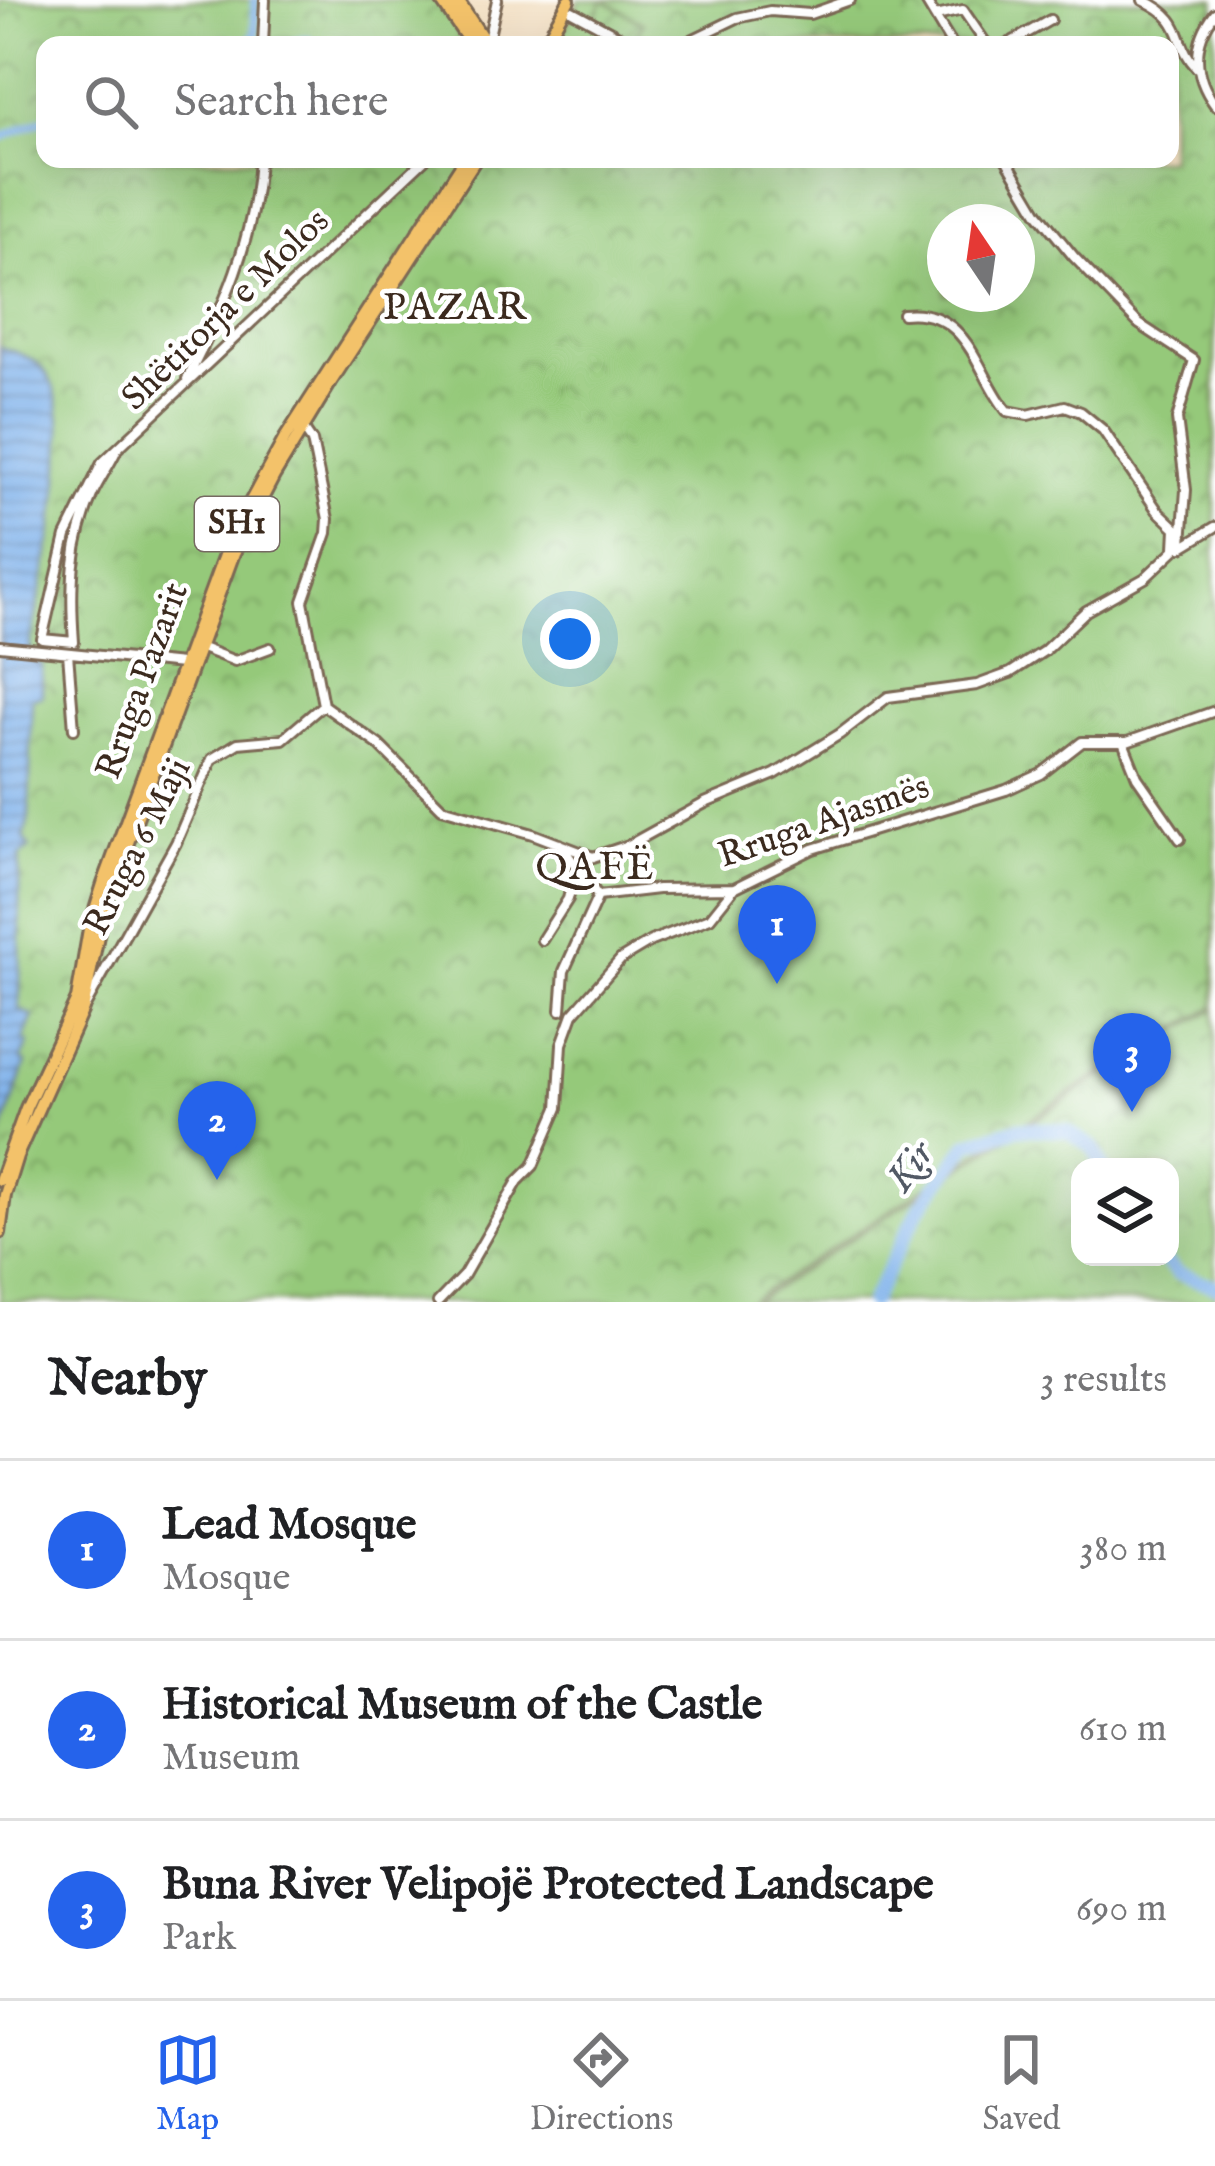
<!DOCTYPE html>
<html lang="en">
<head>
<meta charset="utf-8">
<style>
	body { margin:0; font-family:"IM FELL English",serif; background:#f6f6f6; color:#202124 }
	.controls { position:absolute; right:36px; bottom:36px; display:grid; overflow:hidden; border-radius:24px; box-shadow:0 12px 48px #0002 }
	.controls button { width:108px; height:108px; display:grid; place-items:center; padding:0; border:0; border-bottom:3px solid #e0e0e0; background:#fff; color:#202124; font:60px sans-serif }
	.compass { position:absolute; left:927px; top:204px; width:108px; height:108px; border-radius:50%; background:#fff; box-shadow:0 12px 48px #0002; rotate:347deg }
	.you { position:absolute; left:570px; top:639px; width:42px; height:42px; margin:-30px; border:9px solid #fff; border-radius:50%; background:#1a73e8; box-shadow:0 0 0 18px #1a73e833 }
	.badge { display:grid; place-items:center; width:78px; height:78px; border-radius:50%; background:#2563eb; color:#fff; font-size:39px; font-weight:700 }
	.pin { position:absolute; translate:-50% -99px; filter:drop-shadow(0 3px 6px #0008) }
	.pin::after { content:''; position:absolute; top:63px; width:42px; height:36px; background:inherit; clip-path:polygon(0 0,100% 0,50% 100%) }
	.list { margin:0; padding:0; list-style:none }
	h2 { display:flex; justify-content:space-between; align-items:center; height:156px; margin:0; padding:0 48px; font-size:51px }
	h2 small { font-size:39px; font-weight:400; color:#757577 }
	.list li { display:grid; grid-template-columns:78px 1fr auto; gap:36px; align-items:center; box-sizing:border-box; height:180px; padding:0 48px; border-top:3px solid #e0e0e0 }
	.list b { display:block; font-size:45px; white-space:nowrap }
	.list p { margin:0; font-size:39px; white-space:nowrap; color:#757577 }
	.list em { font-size:39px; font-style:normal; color:#757577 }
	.icon { flex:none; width:66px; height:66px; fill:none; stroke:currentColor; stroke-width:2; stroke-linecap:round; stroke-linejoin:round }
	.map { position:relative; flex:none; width:1215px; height:1302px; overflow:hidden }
	.search { position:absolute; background:#fff; box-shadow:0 12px 48px #0002; left:36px; right:36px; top:36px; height:132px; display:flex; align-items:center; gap:30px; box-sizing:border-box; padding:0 42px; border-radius:24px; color:#757577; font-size:45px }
	.sheet { height:696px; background:#fff }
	nav { display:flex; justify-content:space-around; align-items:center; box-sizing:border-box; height:168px; border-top:3px solid #e0e0e0; background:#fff; font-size:33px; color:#757577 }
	nav a { display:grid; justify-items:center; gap:6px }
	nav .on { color:#2563eb }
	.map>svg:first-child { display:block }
	.park { fill:url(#park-crowns); stroke:#687a4c; stroke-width:3; fill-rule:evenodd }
	.garden { fill:url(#garden-furrows); stroke:#687a4c; stroke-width:3 }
	.water { fill:url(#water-rules); stroke:#5c6d84; stroke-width:3 }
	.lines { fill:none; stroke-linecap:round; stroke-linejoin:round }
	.canal { stroke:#7db0ea; stroke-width:8 }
	.river { stroke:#7db0ea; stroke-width:14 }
	.street-casing { stroke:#7b6855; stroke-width:14 }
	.primary-casing { stroke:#7b6855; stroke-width:16 }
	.highway-casing { stroke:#7b6855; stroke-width:20 }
	.street { stroke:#fff; stroke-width:8 }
	.primary { stroke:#f3c26a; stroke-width:10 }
	.highway { stroke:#f3c26a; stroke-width:14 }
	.street-bridge-casing { stroke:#7b6855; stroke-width:14; stroke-linecap:butt }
	.street-bridge { stroke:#fff; stroke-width:8 }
	.labels { text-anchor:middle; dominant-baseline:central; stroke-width:9; stroke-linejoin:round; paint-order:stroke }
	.shield { fill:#fff; stroke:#766a62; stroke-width:3 }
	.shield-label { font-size:33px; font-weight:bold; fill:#3b2a1e }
	.street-label { font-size:36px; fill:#3b2a1e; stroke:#fff }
	.neighbourhood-label { font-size:39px; letter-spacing:3px; fill:#3b2a1e; stroke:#fff }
	.water-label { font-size:39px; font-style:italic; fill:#525965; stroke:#fff }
</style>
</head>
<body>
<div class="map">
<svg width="1215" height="1302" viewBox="0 0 1215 1302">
	<defs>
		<pattern id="park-crowns" width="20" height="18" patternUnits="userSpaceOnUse" patternTransform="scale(3)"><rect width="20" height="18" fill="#95c97a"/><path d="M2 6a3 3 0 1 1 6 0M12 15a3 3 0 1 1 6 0" fill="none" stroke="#7ba363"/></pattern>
		<pattern id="garden-furrows" width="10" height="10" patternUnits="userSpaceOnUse" patternTransform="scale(3)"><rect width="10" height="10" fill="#95c97a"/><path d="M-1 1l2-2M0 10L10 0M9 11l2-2" fill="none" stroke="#7ba363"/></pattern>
		<pattern id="water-rules" width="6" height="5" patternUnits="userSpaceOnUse" patternTransform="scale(3)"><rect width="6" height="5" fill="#7db0ea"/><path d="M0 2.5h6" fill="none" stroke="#688fbd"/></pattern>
	</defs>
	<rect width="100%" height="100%" fill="#fff"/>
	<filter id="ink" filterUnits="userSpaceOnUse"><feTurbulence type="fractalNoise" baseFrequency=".00833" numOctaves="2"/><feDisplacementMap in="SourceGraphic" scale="24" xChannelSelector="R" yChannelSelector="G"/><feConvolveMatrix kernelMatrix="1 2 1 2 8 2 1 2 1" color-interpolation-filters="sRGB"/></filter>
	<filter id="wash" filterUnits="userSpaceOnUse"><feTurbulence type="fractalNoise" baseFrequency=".004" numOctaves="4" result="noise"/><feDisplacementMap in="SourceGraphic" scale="48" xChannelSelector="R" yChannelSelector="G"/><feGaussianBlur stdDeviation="2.7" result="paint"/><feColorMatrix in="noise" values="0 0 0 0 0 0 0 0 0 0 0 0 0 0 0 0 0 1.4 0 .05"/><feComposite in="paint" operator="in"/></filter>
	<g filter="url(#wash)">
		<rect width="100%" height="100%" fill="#f1dcbb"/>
		<!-- park -->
		<path class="park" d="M0,0H448L462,45H45V159H1170V45H538L564,31L579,0H1215V1006L1131,1054L748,1302H0ZM945,222H1017V294H945Z
			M1215,1009V1302H754L1134,1056ZM1080,1167H1170V1257H1080Z"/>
		<!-- garden -->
		<path class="garden" d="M603,0L643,23L632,42L594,19Z
			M85,506C67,550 68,593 70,640L47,637L71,533Z"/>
		<!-- water -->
		<path class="water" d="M0,347C14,351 31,357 42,368C86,414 41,584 30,644L31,661L42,664V696L32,698L29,817L24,838L30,848L20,856C17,908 23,958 19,1009L33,1016L23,1040L29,1043L21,1060L26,1063L0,1140Z"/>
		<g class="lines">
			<!-- canal -->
			<path class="canal" d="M245,45L255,34V0
				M285,45L308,39
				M0,138L45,119"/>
			<!-- river -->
			<path class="river" d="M1162,1257L1177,1273L1215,1286
				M871,1302L919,1209L969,1143L1018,1128L1066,1131L1094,1148L1102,1167"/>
		</g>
	</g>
	<g filter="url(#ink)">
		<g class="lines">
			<defs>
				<path id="street" d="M925,0L952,45
					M1143,0C1189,21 1172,42 1197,68
					M572,11L635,45
					M1215,13C1192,43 1193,75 1215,105
					M936,16L963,10L987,45
					M263,45L265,0
					M487,45L497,0
					M681,45L737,18L770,11L810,14L850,0
					M1006,45L1050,20
					M903,314C969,307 976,373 1007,411L1028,415L1065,406L1081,412L1103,430L1157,510L1176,528L1175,548
					M187,379C224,307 254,240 259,159
					M303,428L312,441L328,519L327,533L303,601L323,705L379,745L442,808L533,834L593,857
					M116,451C109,466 100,478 93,493C71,543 70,588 74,642L42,639L66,536L102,463L425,159
					M1182,547L1215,527
					M0,646L182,664
					M199,647L235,661L270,648
					M68,653L74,729
					M1123,742L1137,777L1180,839
					M560,844L598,896
					M593,857L629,845L705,803L775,774L840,734L888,697L977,685L1010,673L1044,651L1086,611L1145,578L1182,543L1186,490L1177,419L1194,360L1139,324L1074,257L1038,213L1006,159
					M598,896L658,889L734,888L813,849L1006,790L1041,774L1082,742H1127L1215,711
					M542,940L568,899L574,875
					M84,1008L176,843L212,759L238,743L283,739L323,705
					M561,1010L564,971L598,896
					M438,1302L464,1275L518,1181L533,1166L558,1108L562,1044L573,1014L621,959L651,941L710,918L734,888"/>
				<path id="primary" d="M544,45L569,0
					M0,1180L26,1108L77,999L89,929L103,884L230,539L285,438L465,159
					M0,1233L5,1195L17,1156L83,1009L103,911L234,553L274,476L331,382L476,159"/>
				<path id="highway" d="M443,0L474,45
					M455,0L485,45"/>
			</defs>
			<!-- street casing -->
			<use href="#street" class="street-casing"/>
			<!-- primary casing -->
			<use href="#primary" class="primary-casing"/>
			<!-- highway casing -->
			<use href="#highway" class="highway-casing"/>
			<!-- street -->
			<use href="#street" class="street"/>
			<!-- primary -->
			<use href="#primary" class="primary"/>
			<!-- highway -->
			<use href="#highway" class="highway"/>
			<defs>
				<path id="street-bridge" d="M577,874L584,868"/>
			</defs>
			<!-- street-bridge casing -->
			<use href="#street-bridge" class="street-bridge-casing"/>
			<!-- street-bridge -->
			<use href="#street-bridge" class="street-bridge"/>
		</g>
	</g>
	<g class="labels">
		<!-- shield labels -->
		<rect class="shield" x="195" y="497" width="84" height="54" rx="9"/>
		<g class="shield-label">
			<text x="237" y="524">SH1</text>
		</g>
		<!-- street labels -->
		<g class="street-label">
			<text transform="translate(226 310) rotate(-44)">Shëtitorja e Molos</text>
			<text transform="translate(143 681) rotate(-70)">Rruga Pazarit</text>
			<text transform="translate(824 822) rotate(-19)">Rruga Ajasmës</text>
			<text transform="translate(138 847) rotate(-63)">Rruga 6 Maji</text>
		</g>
		<!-- neighbourhood labels -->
		<g class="neighbourhood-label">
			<text x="456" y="308">PAZAR</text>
			<text x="596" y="868">QAFË</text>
		</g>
		<!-- water labels -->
		<g class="water-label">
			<text transform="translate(911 1167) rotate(-54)">Kir</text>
		</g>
	</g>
</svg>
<div class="controls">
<button><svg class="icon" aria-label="layers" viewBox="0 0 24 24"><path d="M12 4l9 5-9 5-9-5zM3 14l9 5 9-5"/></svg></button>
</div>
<svg class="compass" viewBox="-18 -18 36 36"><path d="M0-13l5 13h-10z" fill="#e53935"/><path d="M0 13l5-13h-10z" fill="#757577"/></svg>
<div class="you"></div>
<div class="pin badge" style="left:777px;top:984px">1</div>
<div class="pin badge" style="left:217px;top:1180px">2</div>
<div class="pin badge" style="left:1132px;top:1112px">3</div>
<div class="search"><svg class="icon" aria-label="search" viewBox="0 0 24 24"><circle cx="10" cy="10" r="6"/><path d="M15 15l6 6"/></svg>Search here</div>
</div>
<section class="sheet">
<h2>Nearby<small>3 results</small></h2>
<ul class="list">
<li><span class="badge">1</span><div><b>Lead Mosque</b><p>Mosque</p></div><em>380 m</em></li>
<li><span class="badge">2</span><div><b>Historical Museum of the Castle</b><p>Museum</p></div><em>610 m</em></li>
<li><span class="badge">3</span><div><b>Buna River Velipojë Protected Landscape</b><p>Park</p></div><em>690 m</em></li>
</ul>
</section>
<nav>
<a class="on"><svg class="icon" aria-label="map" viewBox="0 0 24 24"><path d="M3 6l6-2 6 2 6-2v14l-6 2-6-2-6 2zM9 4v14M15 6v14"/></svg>Map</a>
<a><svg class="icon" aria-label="directions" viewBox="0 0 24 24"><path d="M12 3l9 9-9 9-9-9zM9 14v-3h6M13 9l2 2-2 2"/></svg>Directions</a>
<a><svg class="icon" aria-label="saved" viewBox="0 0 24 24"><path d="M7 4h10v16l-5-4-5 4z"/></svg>Saved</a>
</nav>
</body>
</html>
